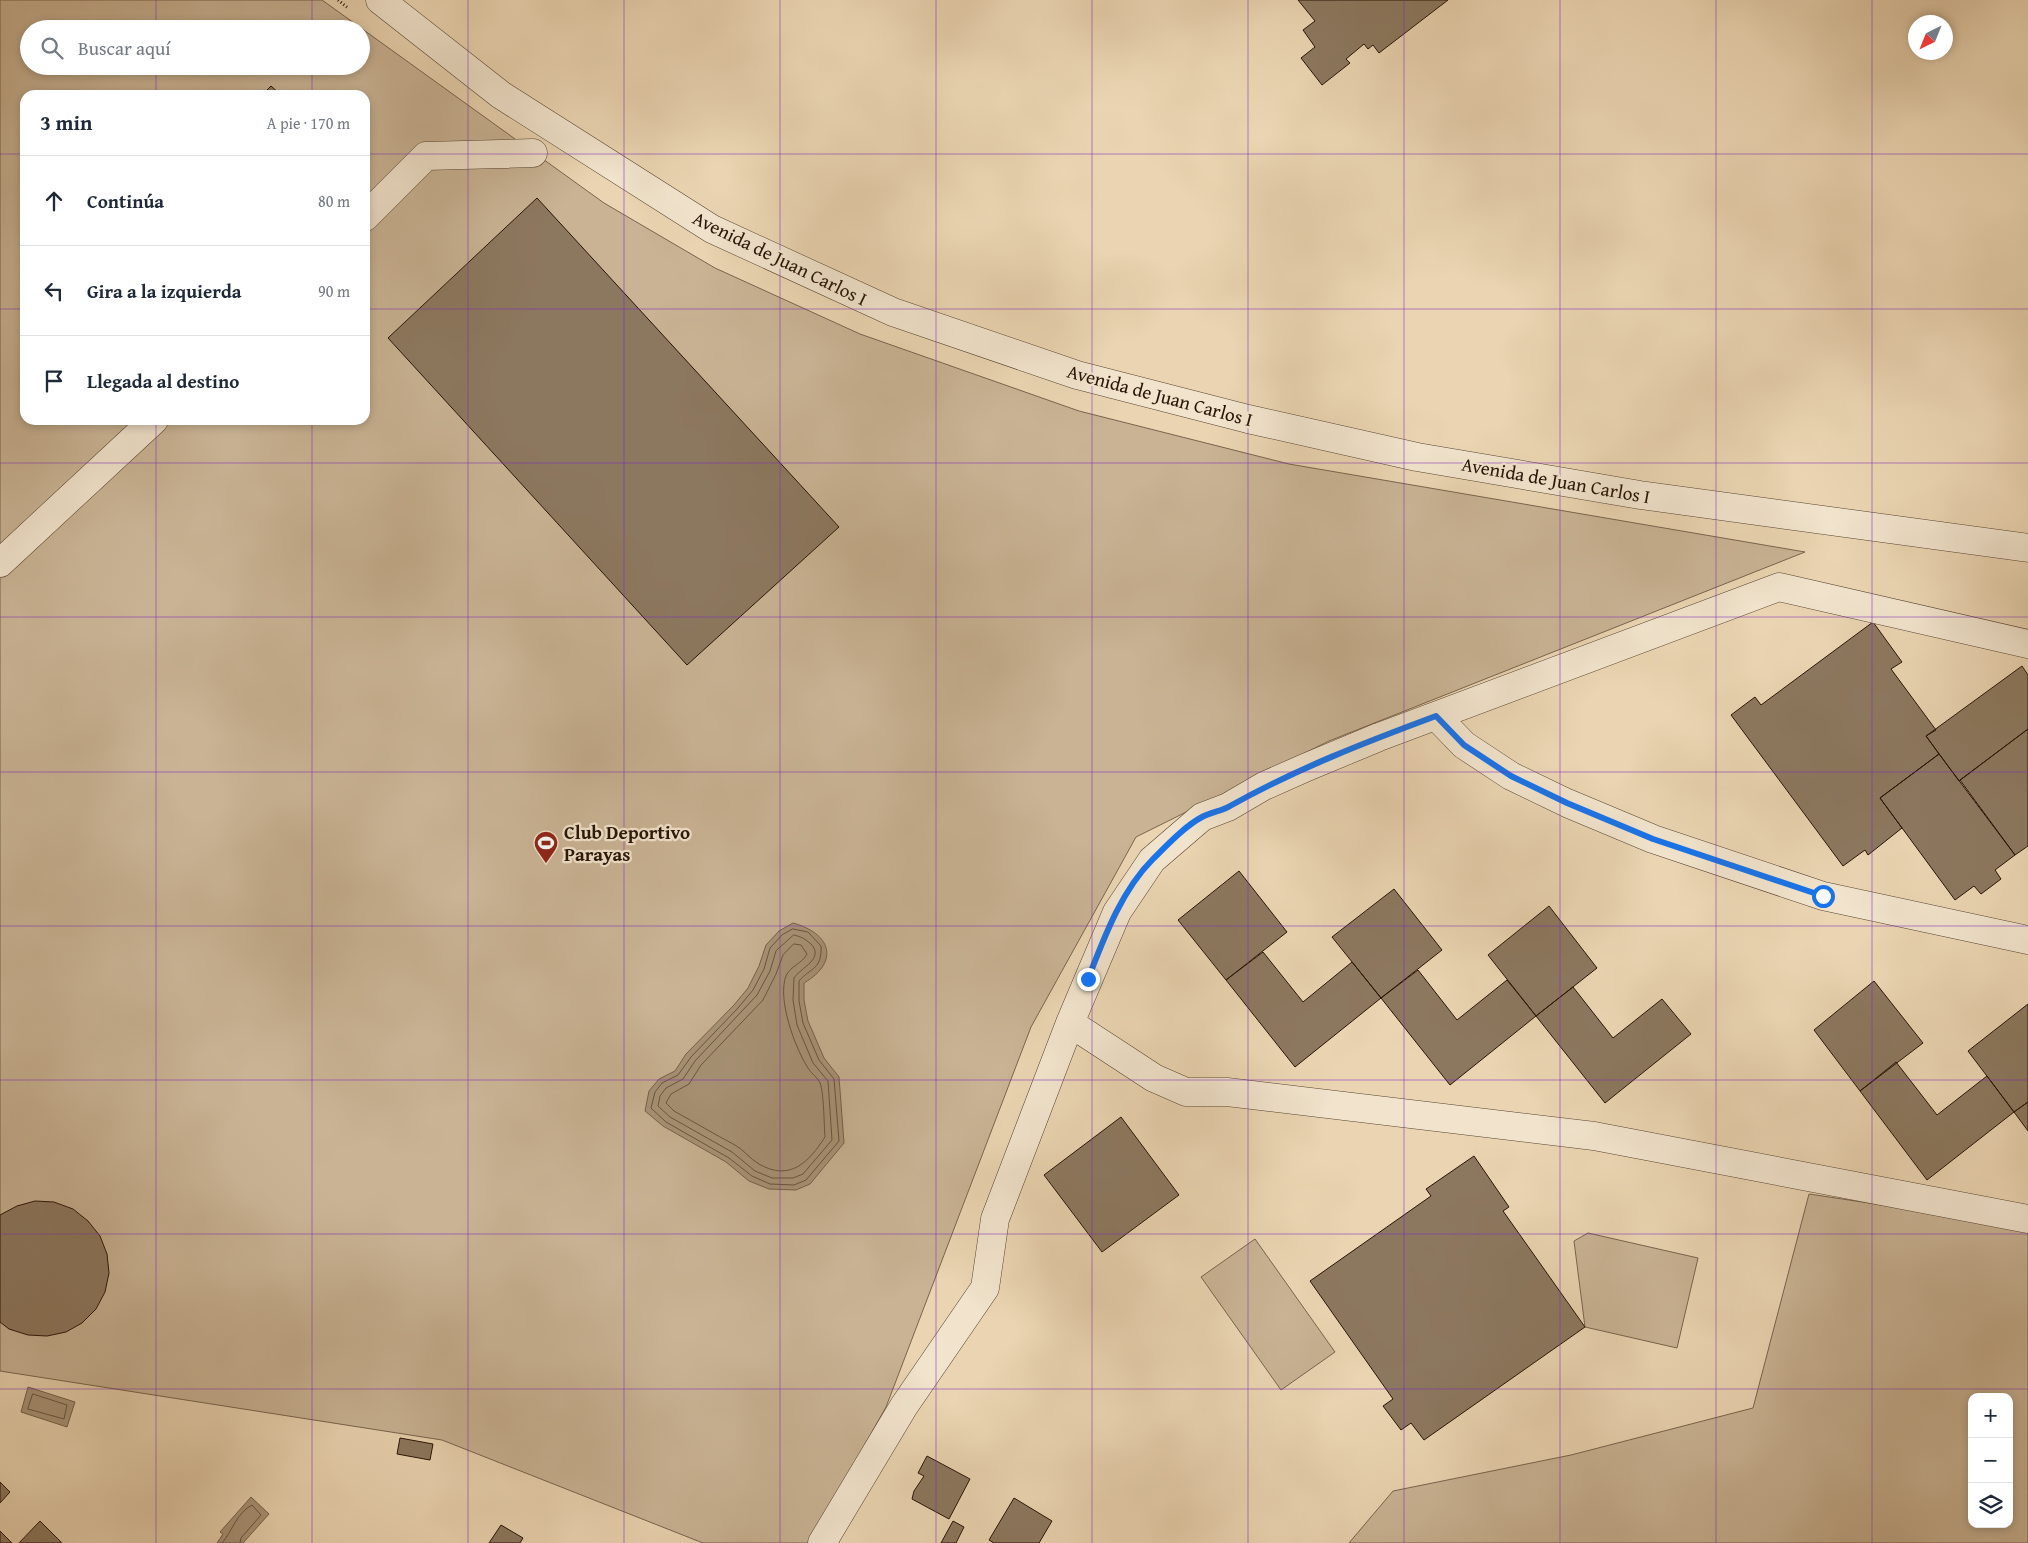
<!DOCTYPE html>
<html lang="es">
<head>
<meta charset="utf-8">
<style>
	body { margin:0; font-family:"Gentium Book Plus",serif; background:#f2f2f3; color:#1f2937 }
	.controls { position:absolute; right:15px; bottom:15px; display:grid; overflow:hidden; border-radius:10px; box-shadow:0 2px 8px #0003 }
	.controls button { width:45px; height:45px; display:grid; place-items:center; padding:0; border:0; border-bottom:1px solid #e0e1e3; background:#fff; color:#1f2937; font:25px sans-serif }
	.compass { position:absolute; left:1908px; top:15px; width:45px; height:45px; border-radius:50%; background:#fff; box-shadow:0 2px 8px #0003; rotate:223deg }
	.stop { position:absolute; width:15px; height:15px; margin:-11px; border:4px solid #1a73e8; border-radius:50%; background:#fff }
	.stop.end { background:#1a73e8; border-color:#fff; box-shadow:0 1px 5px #0008 }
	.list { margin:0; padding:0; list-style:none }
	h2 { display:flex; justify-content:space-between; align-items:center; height:65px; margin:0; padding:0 20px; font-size:21px }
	h2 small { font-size:16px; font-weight:400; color:#747a83 }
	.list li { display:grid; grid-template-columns:32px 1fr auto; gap:15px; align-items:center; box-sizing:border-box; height:90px; padding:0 20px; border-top:1px solid #e0e1e3 }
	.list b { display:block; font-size:19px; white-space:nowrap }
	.list em { font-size:16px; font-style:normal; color:#747a83 }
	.icon { flex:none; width:28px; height:28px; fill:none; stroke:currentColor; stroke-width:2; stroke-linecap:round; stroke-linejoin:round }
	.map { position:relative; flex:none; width:2028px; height:1543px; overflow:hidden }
	.search { position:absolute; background:#fff; box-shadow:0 2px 8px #0003; left:20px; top:20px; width:350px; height:55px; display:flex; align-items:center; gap:12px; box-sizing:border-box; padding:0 18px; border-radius:28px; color:#747a83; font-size:19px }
	.panel { position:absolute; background:#fff; box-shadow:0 2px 8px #0003; left:20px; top:90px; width:350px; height:335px; border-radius:15px }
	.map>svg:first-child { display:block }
	.green { fill:#c9b394; stroke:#78644e; fill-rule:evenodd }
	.water { fill:#a89377; stroke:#74604a }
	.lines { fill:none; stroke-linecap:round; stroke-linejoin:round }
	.shore { stroke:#68543f; stroke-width:1 }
	.building { fill:#8c785f; stroke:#271407 }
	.minor-casing { stroke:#584432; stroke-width:29 }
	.path { stroke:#271407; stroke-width:3; stroke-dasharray:1 2.5; stroke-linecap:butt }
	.minor { stroke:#f1e3cc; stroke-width:28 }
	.route { stroke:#1a73e8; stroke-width:6 }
	.grid { fill:none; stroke:#7b2cbf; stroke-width:1; stroke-opacity:0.55 }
	.labels { text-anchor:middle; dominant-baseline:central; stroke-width:4.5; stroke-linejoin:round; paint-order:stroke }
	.street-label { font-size:19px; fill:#271407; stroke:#f1e3cc }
	.poi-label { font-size:19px; font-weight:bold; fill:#271407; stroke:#f1e3cc; text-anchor:start }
</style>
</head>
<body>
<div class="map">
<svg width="2028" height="1543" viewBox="0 0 2028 1543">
	<rect width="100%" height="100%" fill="#ead4b1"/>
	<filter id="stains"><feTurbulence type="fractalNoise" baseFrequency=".004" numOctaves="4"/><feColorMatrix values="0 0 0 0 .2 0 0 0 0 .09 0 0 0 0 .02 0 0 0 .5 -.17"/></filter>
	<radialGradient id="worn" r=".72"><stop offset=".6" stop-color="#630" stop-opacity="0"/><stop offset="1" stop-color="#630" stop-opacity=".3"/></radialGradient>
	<!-- green -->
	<path class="green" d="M0,0H322L604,203L715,268L860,334L1079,411L1289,464L1805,552L1329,741L1136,837L1031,1027L886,1407L809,1543H703L442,1440L0,1371ZM29,29H361V66H29ZM25,95H365V420H25Z
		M1809,1194L2028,1227V1543H1349L1393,1491L1571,1455L1753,1408ZM1972,1397H2009V1524H1972Z
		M1588,1233L1698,1258L1677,1348L1585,1327L1574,1241Z
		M1255,1239L1335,1352L1281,1390L1201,1277Z"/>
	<!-- water -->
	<path class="water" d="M793,923C830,933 841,961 804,983V1000L808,1021L824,1058L839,1077L844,1143L810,1184L796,1190L769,1189L749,1181L726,1162L663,1126L645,1111L649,1091L659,1079L675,1071L686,1054L734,1005L748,988L759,966L766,945L779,931Z
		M28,1387L75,1402L67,1427L21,1412Z
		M251,1497L269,1514L243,1543H217L223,1534L220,1532Z"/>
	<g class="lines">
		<!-- shore -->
		<path class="shore" d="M793,929L808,932L821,946C822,970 811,967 799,981V1001L803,1023L819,1060L834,1079L839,1141L806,1180L794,1185L770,1184L752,1176L729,1158L666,1122L651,1108L655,1092L662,1083L678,1075L691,1057L738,1008L753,990L764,969L770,948L782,935Z
			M794,935C802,937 805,939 811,944C825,959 800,968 794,978L793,1000L797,1025L813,1063L828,1081L832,1140L803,1174L793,1178H772L755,1171L732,1152L670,1117L658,1106L660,1096L666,1088L683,1079L695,1061L757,995L770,971L776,951Z
			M794,944L801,945L807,954C802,964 790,966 786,976C777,999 795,1048 808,1068C811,1073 818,1078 820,1083C824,1092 824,1126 825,1137C809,1162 790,1182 759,1164C750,1159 744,1150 735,1145C714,1134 694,1122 674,1111L666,1103L671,1094L689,1084L701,1065L763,1000L776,974L783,955Z
			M33,1394L67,1405L64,1419L28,1409Z
			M222,1543C232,1532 237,1512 252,1505L261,1515L241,1538L240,1543"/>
	</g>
	<!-- building -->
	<path class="building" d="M1298,0H1448L1379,53L1373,45L1368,49L1364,44L1346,59L1350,63L1322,85L1301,58L1315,47L1303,30L1315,21Z
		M271,86L281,95H262Z
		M537,198L839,527L687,665L388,338Z
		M1873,622L1902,662L1891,669L1936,730L1926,736L1939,754L1880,798L1902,828L1868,855L1865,850L1843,866L1731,715L1755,697L1761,705Z
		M2022,666L2028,675V729L1959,781L1926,736Z
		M2028,729V846L2015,855L1960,780Z
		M1939,754L2015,855L1995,870L2001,879L1981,894L1974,886L1955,900L1880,798Z
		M1239,871L1287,932L1226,980L1178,920Z
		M1394,889L1442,950L1381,998L1332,937Z
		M1549,906L1597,968L1536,1016L1488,955Z
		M1263,952L1303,1002L1352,962L1381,998L1295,1067L1226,980Z
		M1418,970L1457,1020L1507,980L1536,1016L1450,1085L1381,998Z
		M1874,981L1923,1043L1860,1091L1814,1030Z
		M1573,987L1613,1038L1662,999L1691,1034L1605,1103L1536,1016Z
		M2028,1004V1102L2014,1112L1968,1051Z
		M1896,1062L1937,1115L1987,1076L2014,1112L1927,1180L1860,1091Z
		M2028,1102V1131L2014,1112Z
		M1121,1117L1179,1195L1102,1252L1044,1175Z
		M1474,1156L1509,1207L1503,1211L1585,1327L1424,1440L1411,1423L1401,1430L1383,1406L1393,1399L1310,1281L1431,1196L1426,1189Z
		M35,1201L54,1202L73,1209L88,1221L100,1236L107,1254L109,1273L105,1292L96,1309L82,1323L66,1332L47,1336L28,1335L9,1329L0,1322V1215L17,1206Z
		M400,1438L433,1444L430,1460L397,1454Z
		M927,1456L970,1479L949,1519L912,1499L914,1491L924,1476L918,1473Z
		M0,1482L10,1492L0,1503Z
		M1014,1498L1052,1521L1039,1543H994L989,1540Z
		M40,1521L62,1543H19Z
		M953,1521L964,1527L956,1543H941Z
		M501,1525L523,1538L520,1543H489Z
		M0,1531L12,1543H0Z"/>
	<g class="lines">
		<defs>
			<path id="minor" d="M380,0L501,95L712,229L893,312L1077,375L1248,419L1417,457L1640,495L2028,548
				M365,217L426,156L533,153
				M0,563L154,420
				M1436,716L1464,745L1511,776L1567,803L1653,839L1823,896L2028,940
				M1070,1023L1154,1078L1186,1092H1227L1594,1136L2028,1219
				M822,1543L904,1406L985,1288L995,1219L1070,1023L1117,912L1152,860L1202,817L1228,807L1264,786L1307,767L1379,737L1779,587L2028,644"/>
		</defs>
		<!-- minor casing -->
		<use href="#minor" class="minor-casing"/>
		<!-- path -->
		<path class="path" d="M338,0L348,8"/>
		<!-- minor -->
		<use href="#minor" class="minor"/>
	</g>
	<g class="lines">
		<!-- route -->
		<path class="route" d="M1088,979C1104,938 1121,891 1153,859C1167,845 1185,826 1202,817C1211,812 1222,811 1230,806C1296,769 1366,742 1436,716L1464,745L1511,776L1567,803L1653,839L1823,896"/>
	</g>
	<!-- grid -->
	<path class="grid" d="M156,0V29M312,0V29M468,0V1543M624,0V1543M780,0V1543M936,0V1543M1092,0V1543M1248,0V1543M1404,0V1543M1560,0V1543M1716,0V1543M1872,0V1543M156,66V95M312,66V95M0,154H25M365,154H2028M0,309H25M365,309H2028M156,420V1543M312,420V1543M0,463H2028M0,617H2028M0,772H2028M0,926H2028M0,1080H2028M0,1234H2028M0,1389H2028"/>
	<!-- icons -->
	<defs>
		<symbol id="stadium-pin" viewBox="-11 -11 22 30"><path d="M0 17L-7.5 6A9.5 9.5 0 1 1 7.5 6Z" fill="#8f2418" stroke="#f1e3cc"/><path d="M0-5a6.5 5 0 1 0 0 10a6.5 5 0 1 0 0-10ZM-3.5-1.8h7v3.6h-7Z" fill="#fff"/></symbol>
	</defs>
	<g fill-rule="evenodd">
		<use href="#stadium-pin" x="532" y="829" width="28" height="38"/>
	</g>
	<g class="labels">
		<!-- street labels -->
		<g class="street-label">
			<text transform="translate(780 258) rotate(26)">Avenida de Juan Carlos I</text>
			<text transform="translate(1160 395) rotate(15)">Avenida de Juan Carlos I</text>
			<text transform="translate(1556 480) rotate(10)">Avenida de Juan Carlos I</text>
		</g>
		<!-- poi labels -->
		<g class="poi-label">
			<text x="564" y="832">Club Deportivo<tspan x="564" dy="22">Parayas</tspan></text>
		</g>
	</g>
	<rect width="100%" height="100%" filter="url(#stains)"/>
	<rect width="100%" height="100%" fill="url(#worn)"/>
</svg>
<div class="controls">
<button>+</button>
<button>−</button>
<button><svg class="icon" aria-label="layers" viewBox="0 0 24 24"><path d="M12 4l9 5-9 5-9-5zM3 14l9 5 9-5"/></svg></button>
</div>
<svg class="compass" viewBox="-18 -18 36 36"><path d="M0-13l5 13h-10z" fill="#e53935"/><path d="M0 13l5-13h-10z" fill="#747a83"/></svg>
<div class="stop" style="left:1823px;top:896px"></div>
<div class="stop end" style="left:1088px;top:979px"></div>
<div class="search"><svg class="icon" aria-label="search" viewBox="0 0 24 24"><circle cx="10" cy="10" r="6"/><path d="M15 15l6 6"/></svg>Buscar aquí</div>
<section class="panel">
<h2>3 min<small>A pie · 170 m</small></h2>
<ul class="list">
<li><svg class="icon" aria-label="ahead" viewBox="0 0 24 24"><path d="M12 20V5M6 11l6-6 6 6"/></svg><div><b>Continúa</b></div><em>80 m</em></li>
<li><svg class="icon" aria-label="left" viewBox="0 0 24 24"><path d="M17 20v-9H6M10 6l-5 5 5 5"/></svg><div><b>Gira a la izquierda</b></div><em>90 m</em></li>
<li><svg class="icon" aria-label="arrive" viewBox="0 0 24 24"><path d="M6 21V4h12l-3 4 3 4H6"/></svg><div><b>Llegada al destino</b></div></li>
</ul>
</section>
</div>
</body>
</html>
